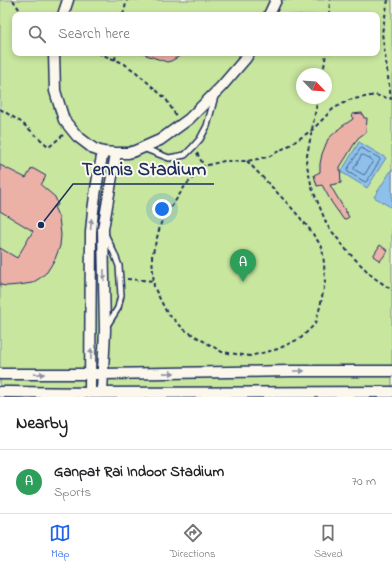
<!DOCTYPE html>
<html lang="en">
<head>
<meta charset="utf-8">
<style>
	body { margin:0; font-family:"Indie Flower",sans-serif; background:#f2f2f2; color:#202124 }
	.compass { position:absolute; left:296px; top:68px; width:36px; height:36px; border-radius:50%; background:#fff; box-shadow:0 2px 6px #0003; rotate:115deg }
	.you { position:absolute; left:162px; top:209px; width:14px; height:14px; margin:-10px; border:3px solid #fff; border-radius:50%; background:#1a73e8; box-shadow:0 0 0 6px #1a73e833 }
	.badge { display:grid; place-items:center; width:26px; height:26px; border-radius:50%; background:#2563eb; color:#fff; font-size:13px; font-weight:700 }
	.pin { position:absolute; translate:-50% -33px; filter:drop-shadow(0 1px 2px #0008) }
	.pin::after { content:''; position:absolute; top:21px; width:14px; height:12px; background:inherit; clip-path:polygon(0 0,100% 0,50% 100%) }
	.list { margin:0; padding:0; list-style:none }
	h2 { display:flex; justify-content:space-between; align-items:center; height:52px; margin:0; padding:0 16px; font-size:17px }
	h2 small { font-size:13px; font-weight:400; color:#757577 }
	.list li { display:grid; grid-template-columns:26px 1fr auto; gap:12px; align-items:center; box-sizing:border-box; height:64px; padding:0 16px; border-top:1px solid #e0e0e0 }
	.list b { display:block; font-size:15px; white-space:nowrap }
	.list p { margin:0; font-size:13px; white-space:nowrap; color:#757577 }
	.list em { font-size:13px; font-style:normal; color:#757577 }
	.icon { flex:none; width:22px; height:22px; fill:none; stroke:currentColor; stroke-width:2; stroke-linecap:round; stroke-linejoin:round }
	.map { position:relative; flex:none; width:392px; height:397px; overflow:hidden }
	.search { position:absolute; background:#fff; box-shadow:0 2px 6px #0003; left:12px; right:12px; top:12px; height:44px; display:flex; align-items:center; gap:10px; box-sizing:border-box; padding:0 14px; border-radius:8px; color:#757577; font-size:15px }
	.sheet { height:116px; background:#fff }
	nav { display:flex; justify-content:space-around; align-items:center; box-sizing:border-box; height:56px; border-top:1px solid #e0e0e0; background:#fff; font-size:11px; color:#757577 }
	nav a { display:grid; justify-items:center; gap:2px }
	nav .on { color:#2563eb }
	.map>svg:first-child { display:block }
	.green { fill:#c8e69e; stroke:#728a7e; fill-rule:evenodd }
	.water { fill:#8ec0ea; stroke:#6086b2 }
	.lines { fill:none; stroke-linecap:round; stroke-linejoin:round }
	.shore { stroke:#496996; stroke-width:1 }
	.building { fill:#ebb1a7; stroke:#1b2f5e }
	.service-casing { stroke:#1b2f5e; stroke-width:8 }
	.minor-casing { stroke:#1b2f5e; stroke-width:13 }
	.path { stroke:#1b2f5e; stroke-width:2; stroke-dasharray:4 3; stroke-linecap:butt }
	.service { stroke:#fbf7ec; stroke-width:5 }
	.minor { stroke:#fbf7ec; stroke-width:10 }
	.oneway { fill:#8b93a5 }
	.leader { fill:none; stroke:#1b2f5e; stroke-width:1.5 }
	.callout-dot { fill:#1b2f5e; stroke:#fbf7ec; stroke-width:1.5 }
	.callout-label { font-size:19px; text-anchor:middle; font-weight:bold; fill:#1b2f5e; stroke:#fbf7ec; stroke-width:4; stroke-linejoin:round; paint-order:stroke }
</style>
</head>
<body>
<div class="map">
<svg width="392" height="397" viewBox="0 0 392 397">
	<rect width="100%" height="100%" fill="#fbf7ec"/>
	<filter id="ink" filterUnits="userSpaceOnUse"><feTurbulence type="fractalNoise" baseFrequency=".025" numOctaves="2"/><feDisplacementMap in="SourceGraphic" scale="8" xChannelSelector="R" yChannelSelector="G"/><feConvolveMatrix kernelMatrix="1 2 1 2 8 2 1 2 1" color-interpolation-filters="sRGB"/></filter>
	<g filter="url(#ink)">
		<!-- green -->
		<path class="green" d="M0,0H392V397H0ZM15,15H377V53H15ZM302,74H326V98H302Z"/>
		<!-- water -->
		<path class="water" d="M359,142L386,158L367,188L341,172Z
			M392,169V208L374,197Z"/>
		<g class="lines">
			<!-- shore -->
			<path class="shore" d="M361,148L379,158L380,160L367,181L365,182L348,172L347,170L360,149Z
				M362,155C365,155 371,159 373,161L365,174L364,175L355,170L354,169Z"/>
		</g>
		<!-- building -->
		<path class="building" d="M146,53H185L171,61L167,62L146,55Z
			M362,113L364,118H367L366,132L358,138L340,167L341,183L330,185L349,217L344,220L332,203L322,185L317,186L314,175L320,172V164L322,154L328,139L341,127L353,119L352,114Z
			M0,165L26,178L32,168L46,176L41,185L55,197L58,205L54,207L59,218L61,235L60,246L55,259L47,272L40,278L32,283L19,285L7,286L0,285V248L17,258L33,231L0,211Z
			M380,245L388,251L380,261L373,256Z"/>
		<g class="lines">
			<defs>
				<path id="service" d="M143,148L169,158L185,155L193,147L200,139L207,126L215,96
					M106,236L114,253L119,266L121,295L118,308L106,327"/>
				<path id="minor" d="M63,15L68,0
					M269,15L276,0
					M54,53L55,91L64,120L77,136L94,149L103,152L116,153H128L135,151L160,140L189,119L221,87L246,58L249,53
					M0,374H103L291,371H392
					M0,392H9L90,393L392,392
					M102,392L105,330L103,229L116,153
					M90,393L91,232C93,205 97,179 103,152"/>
			</defs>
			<!-- service casing -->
			<use href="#service" class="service-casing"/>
			<!-- minor casing -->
			<use href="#minor" class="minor-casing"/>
			<!-- path -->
			<path class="path" d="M13,0L23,15
				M388,0L382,33L391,99
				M123,15L127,0
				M329,15L330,0
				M98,53L123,63L136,72L166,99L176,116
				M115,60L116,53
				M323,74L326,53
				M318,98L306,161L312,188L327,225L348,252L373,277L392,290
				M0,109L21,122L49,147L63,135
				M197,153L204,166
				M247,161L290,206L308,227L322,247L324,263L325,283L320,307L315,324L301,338L278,349L250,356L222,352L185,330L167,313L154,287L152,256L161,223L185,186L204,166L224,161H247L268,157L290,145L312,130L333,109L349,100L375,95L392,99
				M127,279L154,281"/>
			<!-- service -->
			<use href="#service" class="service"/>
			<!-- minor -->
			<use href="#minor" class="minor"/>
		</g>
		<!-- one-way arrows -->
		<defs><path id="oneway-solid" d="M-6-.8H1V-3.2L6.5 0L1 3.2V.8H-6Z"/></defs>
		<g class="oneway">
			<use href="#oneway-solid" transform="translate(91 224) rotate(-86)"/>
			<use href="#oneway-solid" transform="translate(104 275) rotate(89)"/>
			<use href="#oneway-solid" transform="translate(91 354) rotate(-89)"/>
			<use href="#oneway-solid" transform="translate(299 371)"/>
			<use href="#oneway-solid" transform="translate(169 373) rotate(-1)"/>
			<use href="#oneway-solid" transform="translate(39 374) rotate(-1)"/>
		</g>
	</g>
	<!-- callouts -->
	<path class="leader" d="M41 225L73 184H214"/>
	<circle class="callout-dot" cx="41" cy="225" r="4"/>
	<g class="callout-label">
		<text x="144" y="175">Tennis Stadium</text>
	</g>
</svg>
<svg class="compass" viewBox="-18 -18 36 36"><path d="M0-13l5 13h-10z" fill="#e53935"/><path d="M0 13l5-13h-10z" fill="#757577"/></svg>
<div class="you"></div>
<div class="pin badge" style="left:243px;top:282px;background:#2e9e5b">A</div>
<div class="search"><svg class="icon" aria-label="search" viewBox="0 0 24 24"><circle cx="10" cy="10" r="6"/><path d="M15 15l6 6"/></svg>Search here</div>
</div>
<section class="sheet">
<h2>Nearby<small></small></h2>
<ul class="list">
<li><span class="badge" style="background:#2e9e5b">A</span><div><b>Ganpat Rai Indoor Stadium</b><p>Sports</p></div><em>70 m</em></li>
</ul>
</section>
<nav>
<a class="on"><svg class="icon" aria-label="map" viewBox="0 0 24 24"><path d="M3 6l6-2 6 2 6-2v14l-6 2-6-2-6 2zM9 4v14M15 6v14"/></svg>Map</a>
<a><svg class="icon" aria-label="directions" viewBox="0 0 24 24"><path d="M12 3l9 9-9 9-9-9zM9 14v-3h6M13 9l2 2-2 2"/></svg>Directions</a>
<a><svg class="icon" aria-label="saved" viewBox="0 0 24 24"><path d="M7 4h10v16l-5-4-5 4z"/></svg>Saved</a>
</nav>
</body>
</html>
